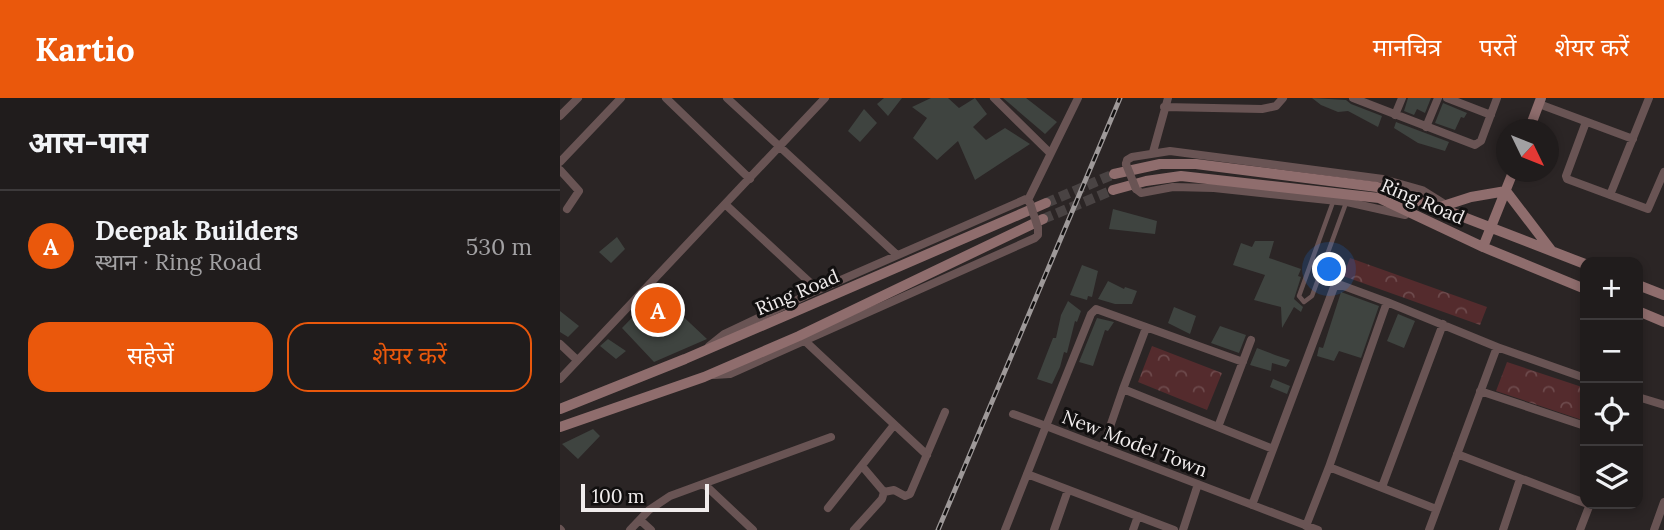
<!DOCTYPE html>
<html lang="hi">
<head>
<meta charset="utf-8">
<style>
	body { margin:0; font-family:Lora,"Noto Sans Devanagari",serif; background:#282525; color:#f1f3f6 }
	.controls { position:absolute; right:21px; bottom:21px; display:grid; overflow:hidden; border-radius:14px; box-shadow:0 4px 10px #0003 }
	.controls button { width:63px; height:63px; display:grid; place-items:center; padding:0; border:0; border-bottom:2px solid #3d3a3b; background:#201c1c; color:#f1f3f6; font:35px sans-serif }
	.compass { position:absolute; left:936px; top:21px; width:63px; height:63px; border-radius:50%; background:#201c1c; box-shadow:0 4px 10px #0003; rotate:133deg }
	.scale { position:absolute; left:21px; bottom:18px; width:128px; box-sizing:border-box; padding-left:7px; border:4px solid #f0ecec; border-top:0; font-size:19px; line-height:24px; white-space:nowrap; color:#f0ecec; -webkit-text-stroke:5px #110f0f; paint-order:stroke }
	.you { position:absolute; left:770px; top:172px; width:24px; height:24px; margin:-18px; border:5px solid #fff; border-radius:50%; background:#1a73e8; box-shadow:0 0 0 10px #1a73e833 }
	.badge { display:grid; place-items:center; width:46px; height:46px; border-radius:50%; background:#ea580c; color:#fff; font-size:23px; font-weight:700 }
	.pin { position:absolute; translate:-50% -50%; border:4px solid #fff; box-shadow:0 2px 7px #0006 }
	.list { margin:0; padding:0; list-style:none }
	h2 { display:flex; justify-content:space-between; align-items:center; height:91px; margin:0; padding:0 28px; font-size:30px }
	h2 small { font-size:23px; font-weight:400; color:#a2a1a3 }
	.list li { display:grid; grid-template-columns:46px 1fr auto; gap:21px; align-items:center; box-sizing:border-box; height:112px; padding:0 28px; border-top:2px solid #3d3a3b }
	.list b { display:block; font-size:26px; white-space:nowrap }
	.list p { margin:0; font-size:23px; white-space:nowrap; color:#a2a1a3 }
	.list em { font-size:23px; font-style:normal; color:#a2a1a3 }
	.actions { display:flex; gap:14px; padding:21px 28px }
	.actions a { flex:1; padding:16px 0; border:2px solid #ea580c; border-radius:21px; text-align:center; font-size:24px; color:#ea580c }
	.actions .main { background:#ea580c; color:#fff }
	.icon { flex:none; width:38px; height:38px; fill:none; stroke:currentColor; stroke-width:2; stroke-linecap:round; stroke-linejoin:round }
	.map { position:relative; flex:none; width:1104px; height:432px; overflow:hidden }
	header { display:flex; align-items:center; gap:42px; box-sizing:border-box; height:98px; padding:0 35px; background:#ea580c; color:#fff }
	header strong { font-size:33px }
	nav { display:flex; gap:38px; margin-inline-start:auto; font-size:24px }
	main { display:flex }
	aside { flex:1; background:#201c1c }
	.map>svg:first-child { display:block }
	.park { fill:url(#park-crowns) }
	.building { fill:#3f4440 }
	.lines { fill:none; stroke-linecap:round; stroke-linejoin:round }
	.secondary-tunnel { stroke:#494343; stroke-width:10; stroke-dasharray:10 5; stroke-linecap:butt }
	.lane { stroke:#695454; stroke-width:4.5 }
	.street { stroke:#695454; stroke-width:8 }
	.secondary { stroke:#8f6d6d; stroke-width:10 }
	.rail-casing { stroke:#9e9999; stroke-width:5 }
	.rail { stroke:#110f0f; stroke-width:2.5; stroke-dasharray:8; stroke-linecap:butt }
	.street-bridge { stroke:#695454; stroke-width:8 }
	.labels { text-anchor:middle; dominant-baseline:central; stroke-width:6; stroke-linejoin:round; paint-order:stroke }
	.street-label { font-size:19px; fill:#f0ecec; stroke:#110f0f }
</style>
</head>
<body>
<header>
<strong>Kartio</strong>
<nav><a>मानचित्र</a><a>परतें</a><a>शेयर करें</a></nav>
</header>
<main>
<aside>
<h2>आस-पास<small></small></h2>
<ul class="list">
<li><span class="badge">A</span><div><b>Deepak Builders</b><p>स्थान · Ring Road</p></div><em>530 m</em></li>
</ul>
<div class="actions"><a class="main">सहेजें</a><a>शेयर करें</a></div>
</aside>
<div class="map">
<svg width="1104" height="432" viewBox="0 0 1104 432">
	<defs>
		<pattern id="park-crowns" width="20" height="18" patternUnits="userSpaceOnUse" patternTransform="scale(1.75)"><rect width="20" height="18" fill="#542b2d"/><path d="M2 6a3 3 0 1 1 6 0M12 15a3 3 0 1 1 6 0" fill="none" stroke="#6d4a4c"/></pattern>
	</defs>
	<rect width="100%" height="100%" fill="#2b2525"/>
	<!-- park -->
	<path class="park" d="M790,160L927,209L920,227L783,178Z
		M592,248L662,275L647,312L578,284Z
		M947,264L1025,290V323L936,293Z"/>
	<!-- building -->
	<path class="building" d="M324,0H342L328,18L317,6Z
		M371,0H388L399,10L415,0L427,16L413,29L426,42L445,30L470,46L415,82L398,43L377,62L353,40L367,20L352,9Z
		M443,0H466L497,24L485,36Z
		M752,0L786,2L791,6L822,18L818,29L788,13L778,14L761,7Z
		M848,0H871L865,15L857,11L854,17L844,13Z
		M883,5L907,15L904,20L901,19L895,32L875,25Z
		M304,11L317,25L300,44L288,33Z
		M836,24L889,44L885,53L858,45L834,30Z
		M553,111L597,123L595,136L549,131Z
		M57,139L65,151L51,165L39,154Z
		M695,143H714L709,160L741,171L738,178L741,179L734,201L743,209L741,214L734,209L722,230L721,209L694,202L705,177L673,167L681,145L692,149Z
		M522,167L538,173L532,199L528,198L527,202L510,197Z
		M548,183L564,191L565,189L577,193L572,206H555L538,201Z
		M97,194L147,241L94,264L62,230Z
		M781,194L819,208L801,260L779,253L774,263L757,258L759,249L763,250Z
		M508,203L521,213L517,224L515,223L507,255L504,254L500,269L492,286L477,281L493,240H496L501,217Z
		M614,209L636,218L630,236L608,225Z
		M0,213L19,228L8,239L0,234Z
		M838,216L855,223L844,250L827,243Z
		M537,220L554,224L548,233L545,232L533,268L519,264Z
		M660,228L686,237L679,255L651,245Z
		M48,241L66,253L56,261L40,248Z
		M697,250L715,257L730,262L726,269L712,265L711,273L690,267Z
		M713,281L730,288L727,296L710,289Z
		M33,331L40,338L18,361L2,346Z"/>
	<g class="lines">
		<!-- secondary-tunnel -->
		<path class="secondary-tunnel" d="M486,105L554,76
			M483,121L553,92"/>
		<!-- lane -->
		<path class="lane" d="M773,104L739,198L744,204L752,198L786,105"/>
		<!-- street -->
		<path class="street" d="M106,0L190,81
			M167,0L337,157
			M434,0L490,55
			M793,0L915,47L921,43L937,0
			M887,0L931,17
			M979,6L1073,41
			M604,9L702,11L716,8L723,0
			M835,17L842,0
			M0,18L18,0
			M1026,24L1006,78L1007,81L1088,111L1104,74
			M866,29L878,0
			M593,54L608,0
			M0,64L61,0
			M566,66L567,62L572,59L610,53L823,81L862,92L886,107
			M0,72L19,93L7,111
			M576,91L581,95L613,89L654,90L787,104L845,117
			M1050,97L1089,0
			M468,102L518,0
			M166,107L258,192
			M245,243L367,357
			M0,246L17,262
			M149,248L164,236L258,192L466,101L470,105
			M154,277L170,276L475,140L478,137V130
			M0,281L265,0
			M563,291L586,230
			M920,293L1025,328
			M1078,299L1104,307
			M453,316L486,328L531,216L536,211L683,264
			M658,329L691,242
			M543,349L563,291L713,351
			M897,356L1025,405
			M769,369L827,204L937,249
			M467,376L614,432
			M144,386L193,432
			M822,389L883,226
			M324,394L334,392L345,398L350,396L385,314
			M692,407L774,189L781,187L827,204
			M268,410L334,327
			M80,422L91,432
			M746,428L769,369L876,411
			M0,431L1,432
			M70,432L89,412L110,398L271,339
			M294,432L322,401L324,394L302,368
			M445,432L486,328L758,432
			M494,432L508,392
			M573,432L578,418
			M623,432L638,386
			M869,432L937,249L1025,280
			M943,432L960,381
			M1020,432L1030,406
			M1094,432L1104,404"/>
		<!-- secondary -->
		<path class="secondary" d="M969,32L981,0
			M554,76L600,66H636L817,89L880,110L1025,166
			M553,92L586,83L621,78L819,100L923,149L1025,191
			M877,110L911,99L946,93L991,152
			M923,149L953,74
			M1078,187L1104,197
			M1078,213L1104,224
			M0,311L125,261L486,105
			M0,329L144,279L239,238L483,121"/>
		<defs>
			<path id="rail" d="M378,432L560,0"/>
		</defs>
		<!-- rail casing -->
		<use href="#rail" class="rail-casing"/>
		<!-- rail -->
		<use href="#rail" class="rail"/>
		<!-- street-bridge -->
		<path class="street-bridge" d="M566,66L576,91
			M470,105L478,130"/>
	</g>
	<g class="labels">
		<!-- street labels -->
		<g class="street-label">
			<text transform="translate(863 103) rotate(23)">Ring Road</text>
			<text transform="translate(237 194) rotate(-23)">Ring Road</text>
			<text transform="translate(575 345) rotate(21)">New Model Town</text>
		</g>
	</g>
</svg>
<div class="controls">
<button>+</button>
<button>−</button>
<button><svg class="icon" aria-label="locate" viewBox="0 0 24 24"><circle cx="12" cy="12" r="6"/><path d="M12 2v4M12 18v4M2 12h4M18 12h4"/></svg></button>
<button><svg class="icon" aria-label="layers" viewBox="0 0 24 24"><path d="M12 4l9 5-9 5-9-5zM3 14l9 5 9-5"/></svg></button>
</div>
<svg class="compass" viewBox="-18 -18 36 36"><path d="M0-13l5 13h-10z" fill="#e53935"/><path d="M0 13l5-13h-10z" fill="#a2a1a3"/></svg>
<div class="scale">100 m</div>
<div class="you"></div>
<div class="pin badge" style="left:98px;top:212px">A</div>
</div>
</main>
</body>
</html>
